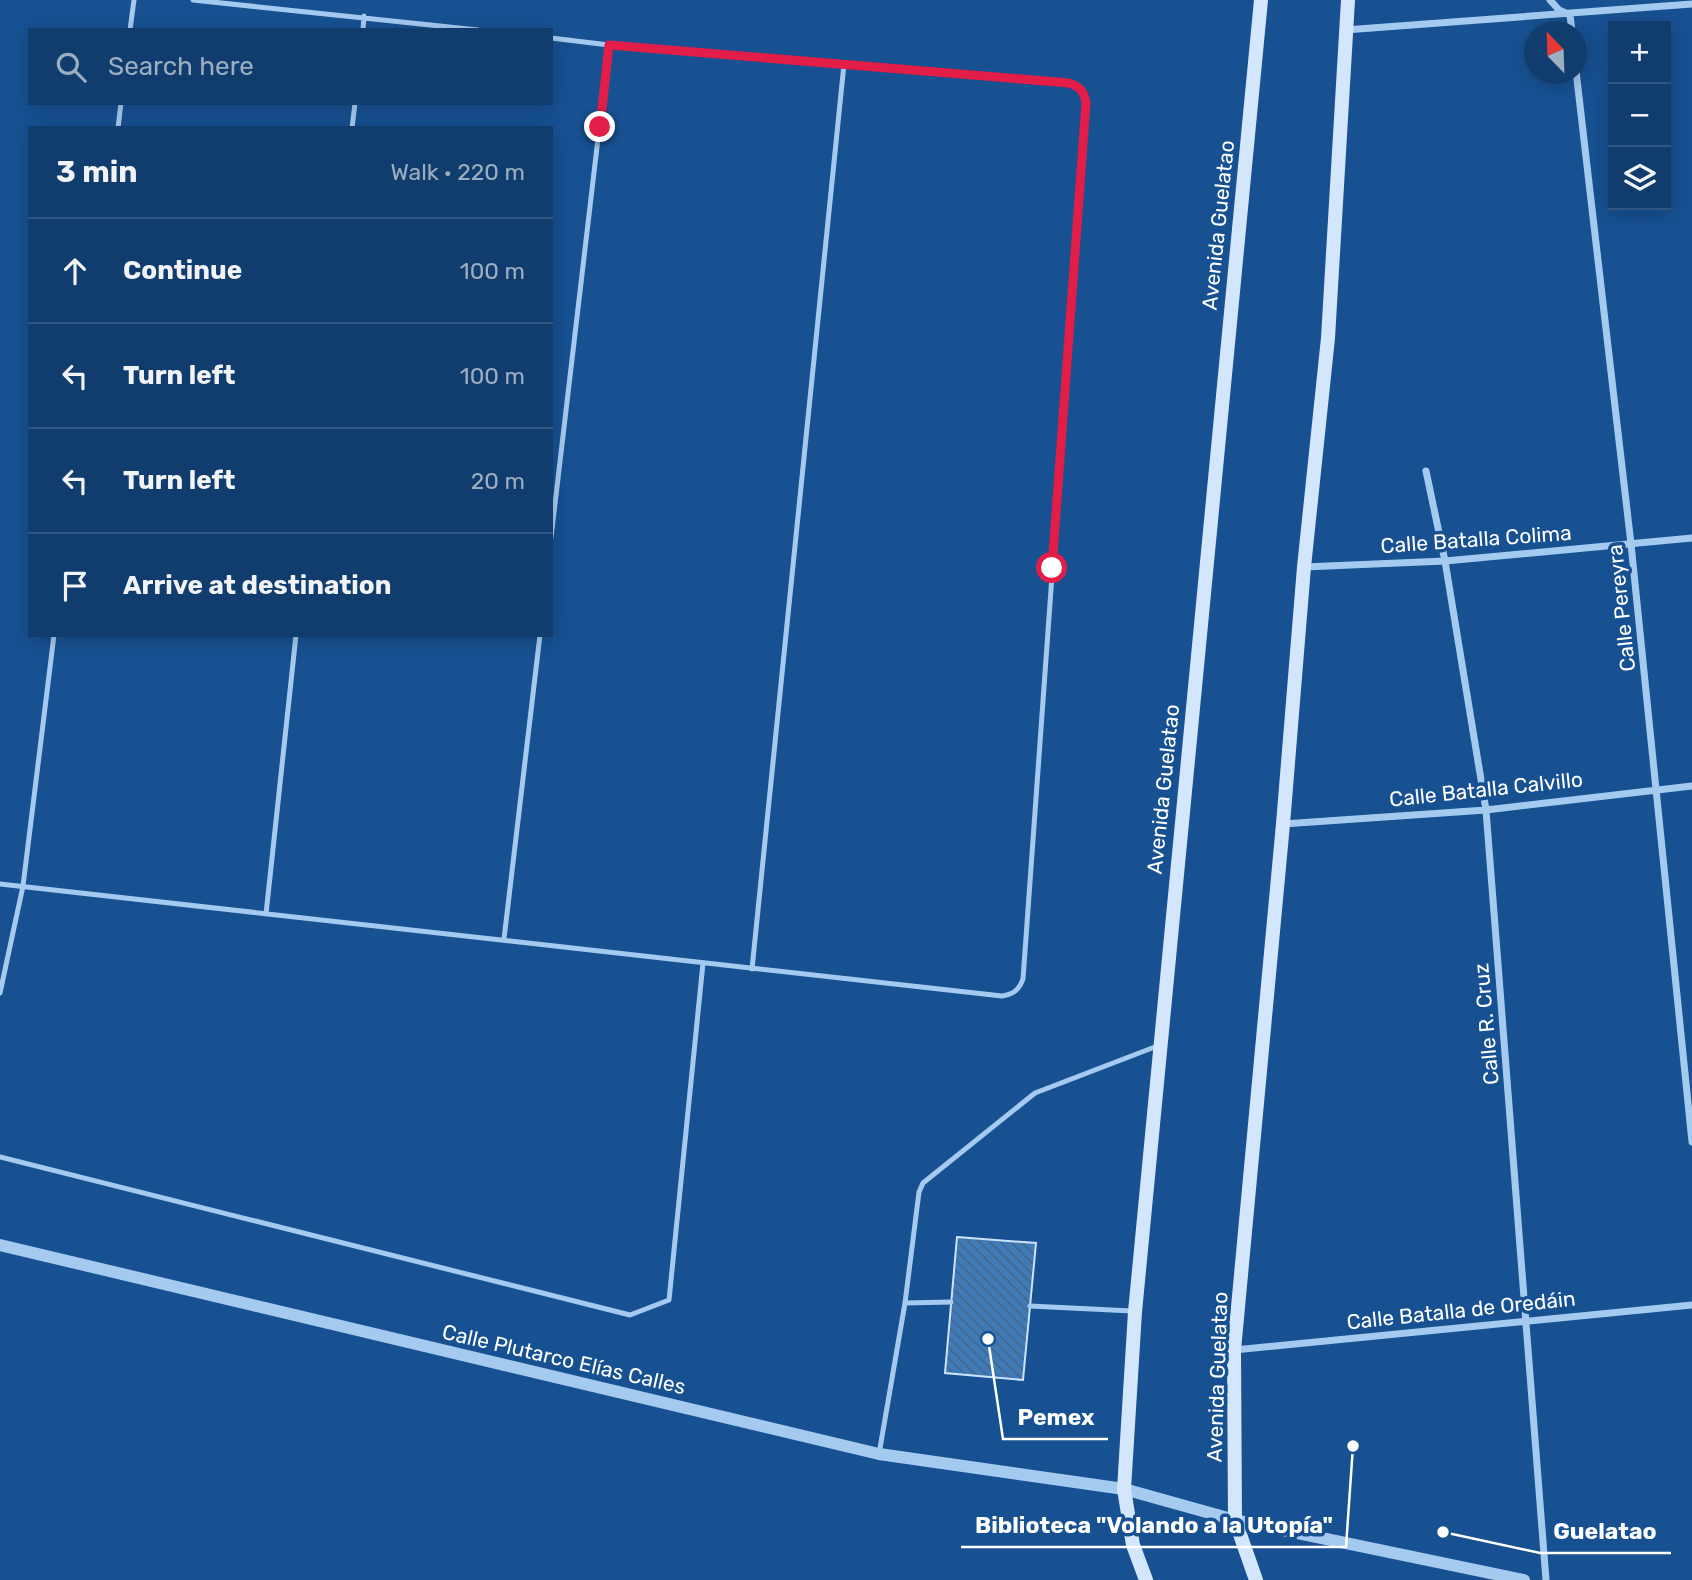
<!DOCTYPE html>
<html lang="en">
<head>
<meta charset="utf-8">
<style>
	body { margin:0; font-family:Rubik,sans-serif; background:#1e4876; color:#f1f3f6 }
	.controls { position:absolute; right:21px; top:21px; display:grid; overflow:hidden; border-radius:0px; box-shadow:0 4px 18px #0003 }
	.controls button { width:63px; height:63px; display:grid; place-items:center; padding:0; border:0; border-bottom:2px solid #305681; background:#113d6e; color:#f1f3f6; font:35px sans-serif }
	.compass { position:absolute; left:1524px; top:21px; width:63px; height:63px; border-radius:50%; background:#113d6e; box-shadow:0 4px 18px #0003; rotate:337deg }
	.stop { position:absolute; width:21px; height:21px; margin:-16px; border:5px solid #e11d48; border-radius:50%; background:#fff }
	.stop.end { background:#e11d48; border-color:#fff; box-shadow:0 2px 7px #0008 }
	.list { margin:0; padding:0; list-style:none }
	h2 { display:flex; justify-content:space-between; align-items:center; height:91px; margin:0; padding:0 28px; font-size:30px }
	h2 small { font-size:23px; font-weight:400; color:#9caec2 }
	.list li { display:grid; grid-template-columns:46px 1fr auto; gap:21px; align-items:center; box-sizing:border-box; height:105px; padding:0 28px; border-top:2px solid #305681 }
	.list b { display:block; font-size:26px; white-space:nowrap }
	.list em { font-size:23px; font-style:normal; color:#9caec2 }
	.icon { flex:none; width:38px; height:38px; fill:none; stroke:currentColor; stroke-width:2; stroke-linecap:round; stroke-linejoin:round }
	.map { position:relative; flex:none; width:1692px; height:1580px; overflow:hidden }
	.search { position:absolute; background:#113d6e; box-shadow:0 4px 18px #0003; left:28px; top:28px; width:525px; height:77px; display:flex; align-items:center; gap:18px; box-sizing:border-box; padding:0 24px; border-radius:0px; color:#9caec2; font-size:26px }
	.panel { position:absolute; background:#113d6e; box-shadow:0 4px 18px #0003; left:28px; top:126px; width:525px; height:511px; border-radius:0px }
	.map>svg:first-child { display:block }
	.building { fill:url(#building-back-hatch); stroke:#cce3fb; stroke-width:2 }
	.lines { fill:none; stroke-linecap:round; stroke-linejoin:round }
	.service { stroke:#a5caf0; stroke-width:5 }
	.minor { stroke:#a5caf0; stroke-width:7 }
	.tertiary { stroke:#a5caf0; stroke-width:12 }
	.secondary { stroke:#d3e6fb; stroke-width:14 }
	.route { stroke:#e11d48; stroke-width:9 }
	.labels { text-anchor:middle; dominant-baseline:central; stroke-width:7; stroke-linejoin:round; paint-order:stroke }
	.street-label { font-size:21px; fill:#fff; stroke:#175192 }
	.leader { fill:none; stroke:#fff; stroke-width:2.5 }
	.callout-dot { fill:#fff; stroke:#175192; stroke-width:2.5 }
	.callout-label { font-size:23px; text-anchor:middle; font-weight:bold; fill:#fff; stroke:#175192; stroke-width:7; stroke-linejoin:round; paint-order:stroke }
</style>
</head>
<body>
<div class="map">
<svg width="1692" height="1580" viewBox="0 0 1692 1580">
	<defs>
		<pattern id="building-back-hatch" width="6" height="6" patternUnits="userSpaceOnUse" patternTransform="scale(1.75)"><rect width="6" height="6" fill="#3f7bb9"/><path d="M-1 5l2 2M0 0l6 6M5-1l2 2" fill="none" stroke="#456688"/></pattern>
	</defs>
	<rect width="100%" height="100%" fill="#175192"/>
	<!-- building -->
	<path class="building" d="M957,1237L1036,1243L1023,1380L945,1373Z"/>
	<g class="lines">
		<!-- service -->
		<path class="service" d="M193,0L478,30
			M130,30L134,0
			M363,30L364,16
			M118,128L121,103
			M352,128L355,103
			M551,538L609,45
			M0,884L1002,996C1014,994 1019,990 1023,979L1086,103C1084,91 1080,87 1069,83L609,45L551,38
			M266,914L296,635
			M504,939L540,635
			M752,969L844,64
			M0,993L23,886L54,635
			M0,1157L630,1315L669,1300L703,963
			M905,1303L951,1302
			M1030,1306L1132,1311
			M879,1454L905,1303L919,1192L923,1183L1035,1093L1160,1045"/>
		<!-- minor -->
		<path class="minor" d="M1550,0L1559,10L1570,15L1572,32
			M1345,30L1692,4
			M1576,71L1631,544L1692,1142
			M1426,471L1445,561L1486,810L1546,1580
			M1304,567L1445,561L1692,538
			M1283,824L1486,810L1692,786
			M1234,1350L1692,1305"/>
		<!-- tertiary -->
		<path class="tertiary" d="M0,1245L879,1454L1124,1489L1235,1520L1524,1580"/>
		<!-- secondary -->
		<path class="secondary" d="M1146,1580L1133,1545L1124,1489L1135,1312L1261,0
			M1256,1580L1235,1520L1234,1350L1283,824L1304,567L1328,338L1348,0"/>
	</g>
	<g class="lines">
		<!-- route -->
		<path class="route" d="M600,127L609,45L1069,83C1080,87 1084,91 1086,103L1052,568"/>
	</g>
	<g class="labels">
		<!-- street labels -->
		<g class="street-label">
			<text transform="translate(1218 225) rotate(-84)">Avenida Guelatao</text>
			<text transform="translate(1476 539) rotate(-4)">Calle Batalla Colima</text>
			<text transform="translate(1621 608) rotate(-96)">Calle Pereyra</text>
			<text transform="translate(1163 789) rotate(-84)">Avenida Guelatao</text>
			<text transform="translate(1486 789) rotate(-6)">Calle Batalla Calvillo</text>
			<text transform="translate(1486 1024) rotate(-95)">Calle R. Cruz</text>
			<text transform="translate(1461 1310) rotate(-6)">Calle Batalla de Oredáin</text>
			<text transform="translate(564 1359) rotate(13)">Calle Plutarco Elías Calles</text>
			<text transform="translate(1217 1377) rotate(-88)">Avenida Guelatao</text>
		</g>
	</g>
	<!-- callouts -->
	<path class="leader" d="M988 1339L1003 1439H1108M1353 1446L1346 1547H961M1443 1532L1540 1553H1671"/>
	<g class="callout-dot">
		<circle cx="988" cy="1339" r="7"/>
		<circle cx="1353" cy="1446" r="7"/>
		<circle cx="1443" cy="1532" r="7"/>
	</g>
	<g class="callout-label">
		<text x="1056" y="1425">Pemex</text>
		<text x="1154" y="1533">Biblioteca "Volando a la Utopía"</text>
		<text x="1605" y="1539">Guelatao</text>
	</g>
</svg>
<div class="controls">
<button>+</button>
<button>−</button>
<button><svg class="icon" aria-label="layers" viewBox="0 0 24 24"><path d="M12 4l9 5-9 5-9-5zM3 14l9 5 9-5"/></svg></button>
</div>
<svg class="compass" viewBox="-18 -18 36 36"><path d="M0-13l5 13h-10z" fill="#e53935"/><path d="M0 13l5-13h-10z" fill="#9caec2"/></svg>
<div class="stop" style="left:1052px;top:568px"></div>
<div class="stop end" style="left:600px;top:127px"></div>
<div class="search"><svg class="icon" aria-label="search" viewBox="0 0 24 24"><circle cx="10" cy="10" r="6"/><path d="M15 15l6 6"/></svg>Search here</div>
<section class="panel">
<h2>3 min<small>Walk · 220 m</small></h2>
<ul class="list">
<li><svg class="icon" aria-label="ahead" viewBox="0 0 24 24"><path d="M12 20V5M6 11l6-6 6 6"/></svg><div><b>Continue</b></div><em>100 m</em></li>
<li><svg class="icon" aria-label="left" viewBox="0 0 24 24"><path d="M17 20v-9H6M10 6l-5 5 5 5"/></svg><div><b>Turn left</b></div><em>100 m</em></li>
<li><svg class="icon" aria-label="left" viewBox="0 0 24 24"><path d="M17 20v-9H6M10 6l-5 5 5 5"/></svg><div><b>Turn left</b></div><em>20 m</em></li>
<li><svg class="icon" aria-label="arrive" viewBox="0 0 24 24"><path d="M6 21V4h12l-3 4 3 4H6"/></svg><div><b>Arrive at destination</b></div></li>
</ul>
</section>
</div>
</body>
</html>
